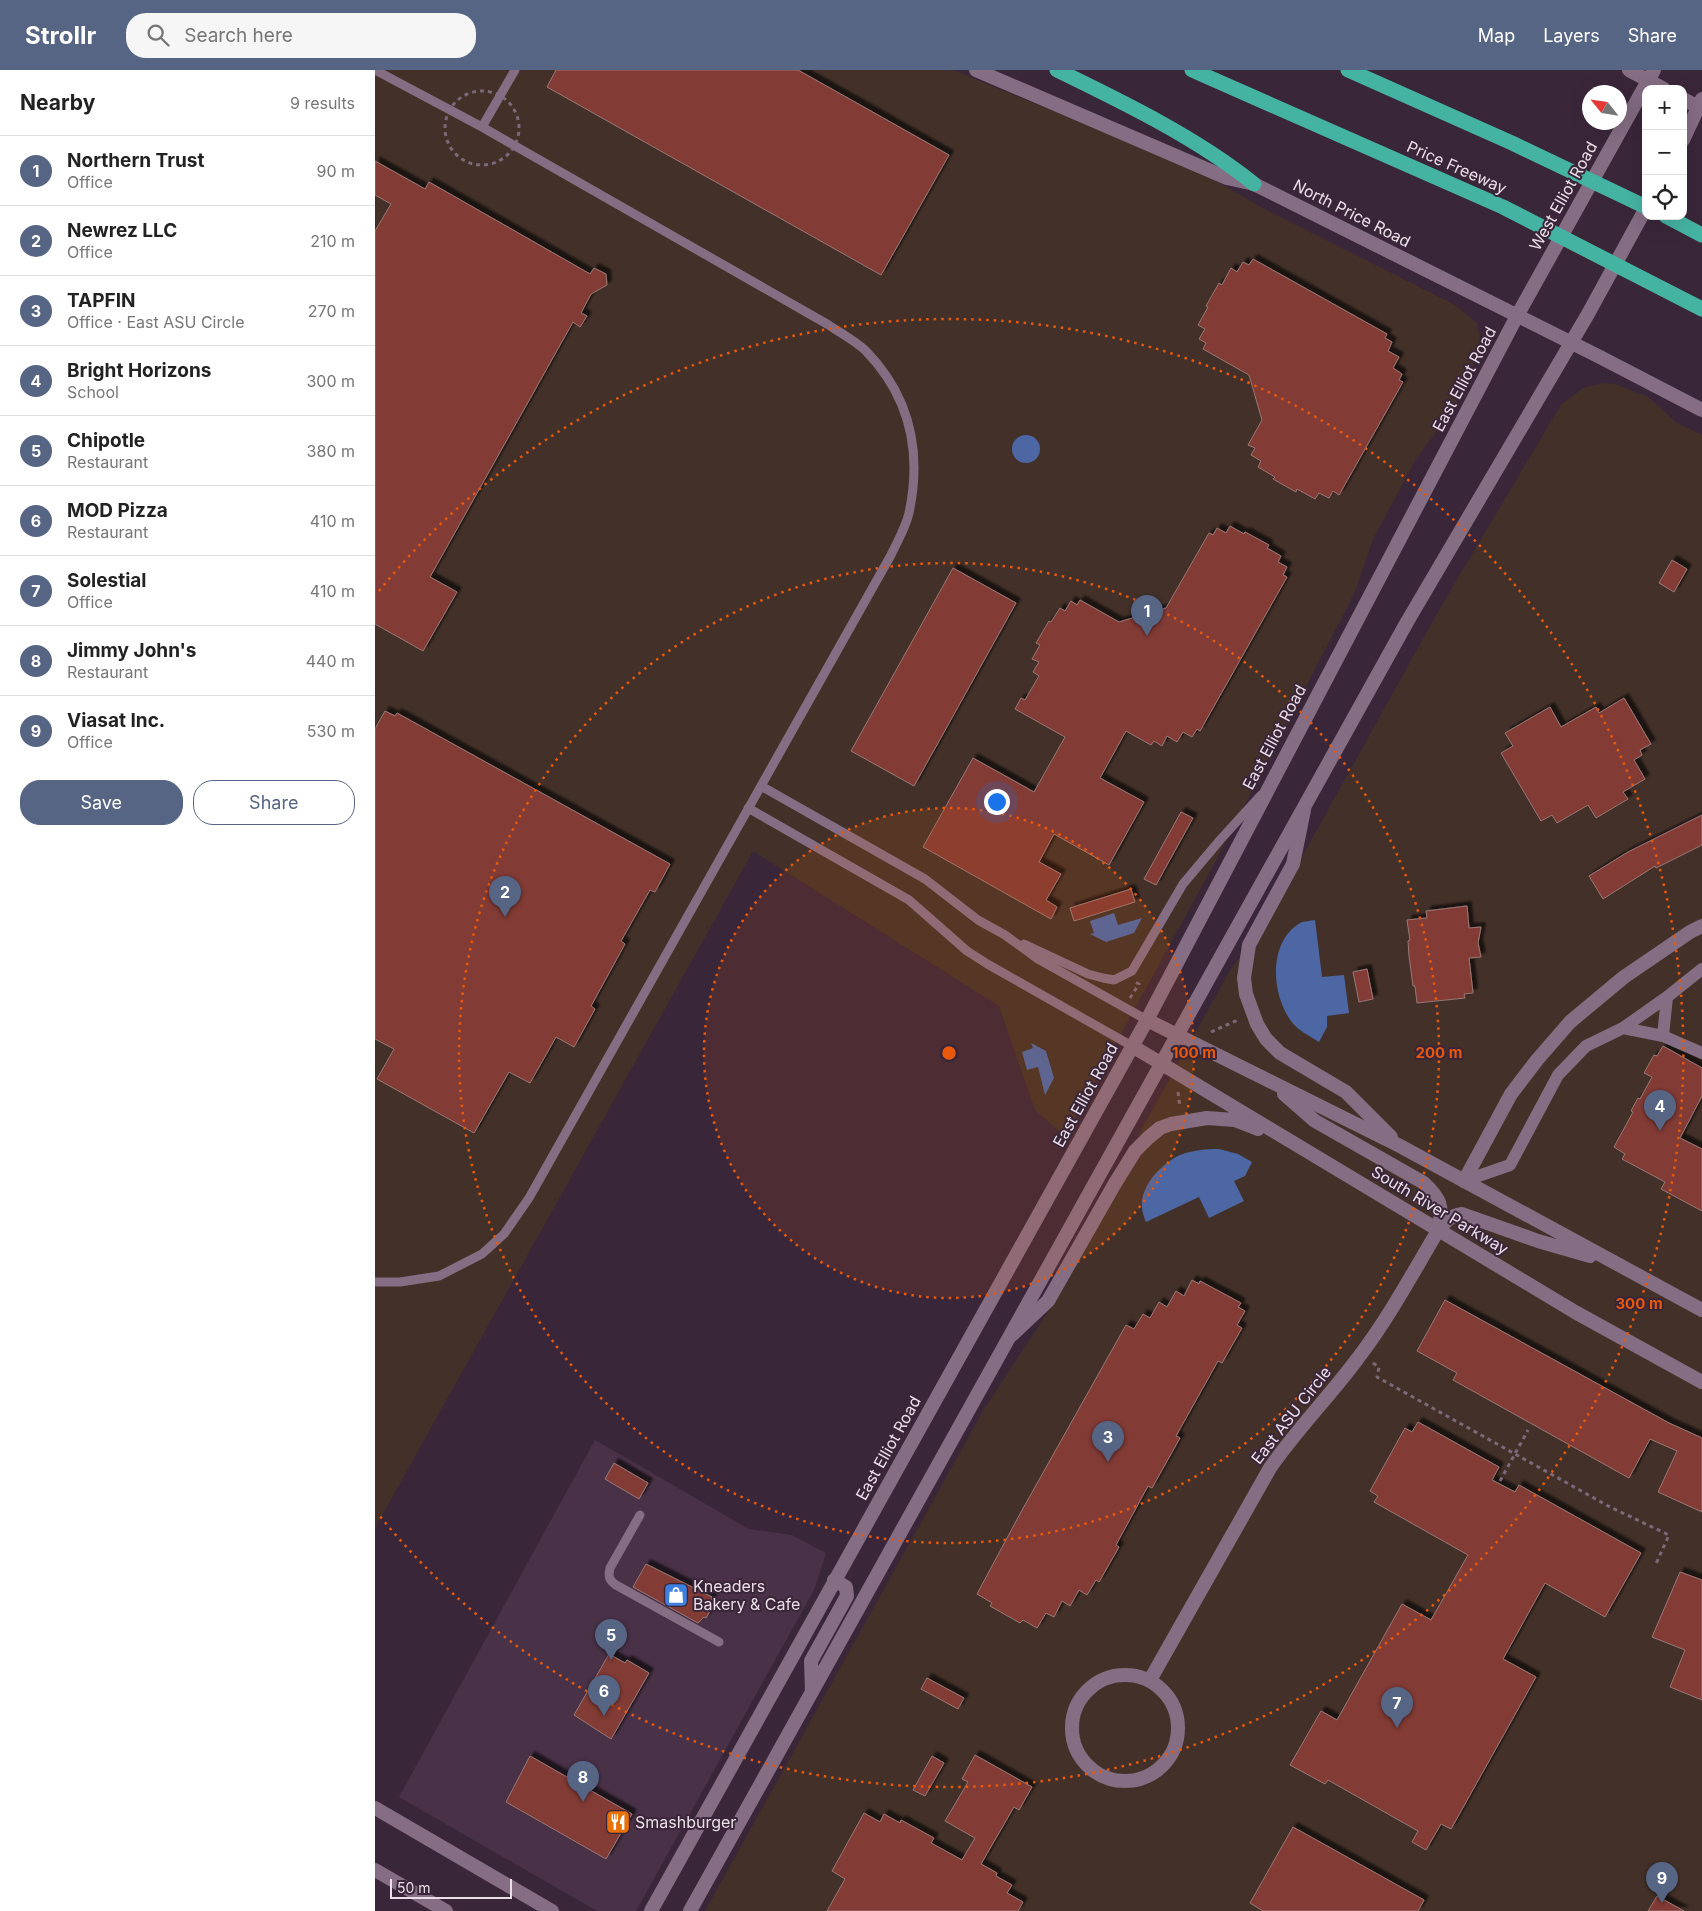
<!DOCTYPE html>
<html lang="en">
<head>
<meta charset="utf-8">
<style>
	body { margin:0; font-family:Inter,sans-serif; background:#f6f6f6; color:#222 }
	.controls { position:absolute; right:15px; top:15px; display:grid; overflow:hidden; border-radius:10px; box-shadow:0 5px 20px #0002 }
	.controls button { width:45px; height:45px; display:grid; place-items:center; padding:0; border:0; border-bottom:1px solid #e0e0e0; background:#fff; color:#222; font:25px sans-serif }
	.compass { position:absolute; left:1207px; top:15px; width:45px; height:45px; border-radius:50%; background:#fff; box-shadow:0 5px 20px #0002; rotate:300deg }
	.scale { position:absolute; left:15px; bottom:12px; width:122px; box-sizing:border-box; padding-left:5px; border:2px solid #ebdee9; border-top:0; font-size:14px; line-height:18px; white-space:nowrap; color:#ebdee9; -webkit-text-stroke:4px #3a2639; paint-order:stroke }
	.you { position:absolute; left:621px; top:731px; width:18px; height:18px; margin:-12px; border:4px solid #fff; border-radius:50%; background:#1a73e8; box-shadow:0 0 0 8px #1a73e833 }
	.badge { display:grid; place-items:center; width:32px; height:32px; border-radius:50%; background:#576585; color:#fff; font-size:16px; font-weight:700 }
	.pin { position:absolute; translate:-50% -41px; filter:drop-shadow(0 1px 2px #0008) }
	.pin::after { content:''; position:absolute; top:26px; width:18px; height:15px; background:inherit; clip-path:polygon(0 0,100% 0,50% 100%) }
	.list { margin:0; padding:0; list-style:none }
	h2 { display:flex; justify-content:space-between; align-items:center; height:65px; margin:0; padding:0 20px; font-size:21px }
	h2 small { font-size:16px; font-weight:400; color:#767676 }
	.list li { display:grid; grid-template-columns:32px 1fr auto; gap:15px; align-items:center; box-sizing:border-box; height:70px; padding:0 20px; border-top:1px solid #e0e0e0 }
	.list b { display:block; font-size:19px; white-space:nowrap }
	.list p { margin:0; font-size:16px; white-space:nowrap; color:#767676 }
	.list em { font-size:16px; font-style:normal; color:#767676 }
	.actions { display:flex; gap:10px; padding:15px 20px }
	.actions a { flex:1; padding:11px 0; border:1px solid #576585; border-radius:20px; text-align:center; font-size:18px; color:#576585 }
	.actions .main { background:#576585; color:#fff }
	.icon { flex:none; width:28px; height:28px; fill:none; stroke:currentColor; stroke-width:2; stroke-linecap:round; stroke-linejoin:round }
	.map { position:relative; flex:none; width:1327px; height:1841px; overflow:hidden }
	header { display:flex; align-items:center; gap:30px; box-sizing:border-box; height:70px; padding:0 25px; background:#576585; color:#fff }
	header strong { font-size:24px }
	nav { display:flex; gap:28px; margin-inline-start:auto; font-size:18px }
	.search { width:350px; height:45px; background:#f6f6f6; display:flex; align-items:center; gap:12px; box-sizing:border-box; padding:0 18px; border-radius:20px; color:#767676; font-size:19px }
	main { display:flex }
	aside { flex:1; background:#fff }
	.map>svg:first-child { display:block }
	.built { fill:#493147 }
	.industrial { fill:#433129 }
	.water { fill:#4c67a3 }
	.building { fill:#823a36; stroke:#997875; filter:url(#shadow) }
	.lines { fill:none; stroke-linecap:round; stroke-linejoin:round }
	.path { stroke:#7a6979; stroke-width:3; stroke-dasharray:4 4; stroke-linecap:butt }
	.service { stroke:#856d83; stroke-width:9 }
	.pedestrian { stroke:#856d83; stroke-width:12 }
	.minor { stroke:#856d83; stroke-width:14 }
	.tertiary { stroke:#856d83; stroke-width:14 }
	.secondary { stroke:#856d83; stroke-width:14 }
	.motorway { stroke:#45b3a2; stroke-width:15 }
	.ring { fill:none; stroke:#e8590c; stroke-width:2.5; stroke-dasharray:2.5 5 }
	.labels { text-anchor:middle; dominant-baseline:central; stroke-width:4; stroke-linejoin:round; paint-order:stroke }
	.street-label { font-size:16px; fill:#ebdee9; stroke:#3a2639 }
	.poi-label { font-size:16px; fill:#ebdee9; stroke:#3a2639; text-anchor:start }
	.centre { fill:#e8590c; stroke:#3a2639; stroke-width:2.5 }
	.ring-label { font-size:15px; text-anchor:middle; font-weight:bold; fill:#e8590c; stroke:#3a2639; stroke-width:4; stroke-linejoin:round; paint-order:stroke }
</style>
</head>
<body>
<header>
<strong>Strollr</strong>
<div class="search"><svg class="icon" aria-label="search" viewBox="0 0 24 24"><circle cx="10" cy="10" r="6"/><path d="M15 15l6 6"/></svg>Search here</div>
<nav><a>Map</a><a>Layers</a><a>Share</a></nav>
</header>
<main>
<aside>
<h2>Nearby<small>9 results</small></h2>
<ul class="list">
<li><span class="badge">1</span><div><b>Northern Trust</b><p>Office</p></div><em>90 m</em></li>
<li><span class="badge">2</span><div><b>Newrez LLC</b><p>Office</p></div><em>210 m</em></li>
<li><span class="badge">3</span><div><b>TAPFIN</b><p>Office · East ASU Circle</p></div><em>270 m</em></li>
<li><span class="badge">4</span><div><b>Bright Horizons</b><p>School</p></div><em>300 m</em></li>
<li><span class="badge">5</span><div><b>Chipotle</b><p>Restaurant</p></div><em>380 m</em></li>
<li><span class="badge">6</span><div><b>MOD Pizza</b><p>Restaurant</p></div><em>410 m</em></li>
<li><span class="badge">7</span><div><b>Solestial</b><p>Office</p></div><em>410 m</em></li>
<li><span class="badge">8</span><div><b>Jimmy John's</b><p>Restaurant</p></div><em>440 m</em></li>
<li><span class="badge">9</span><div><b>Viasat Inc.</b><p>Office</p></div><em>530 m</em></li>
</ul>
<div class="actions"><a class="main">Save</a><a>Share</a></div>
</aside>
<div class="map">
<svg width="1327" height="1841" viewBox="0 0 1327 1841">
	<defs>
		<filter id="shadow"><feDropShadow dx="4.5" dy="-4.5" stdDeviation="1" flood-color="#0009"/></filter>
	</defs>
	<rect width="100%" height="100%" fill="#3a2639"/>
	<!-- built -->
	<path class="built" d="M220,1370L374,1459L417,1465L451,1483L440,1518L261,1841H222L24,1727Z"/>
	<!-- industrial -->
	<path class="industrial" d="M0,0H578L824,101L891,140L1080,235L1102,253L1107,277L1077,340L1040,391L998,469L980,522L838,796L690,1066L660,1040L624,936L378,781L0,1458Z
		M1228,313L1240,314L1273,327L1302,353L1327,365V1841H330L608,1341L677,1236L750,1104L767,1058L856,899L887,859L1068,533L1186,335L1208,318Z"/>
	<!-- water -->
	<path class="water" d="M637 379a14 14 0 1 1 28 0a14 14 0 1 1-28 0Z
		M739,843L743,855L767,848L759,863L731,872L715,864L719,863L715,851Z
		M940,850L947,907L969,905L974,943L952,946V957L944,972C935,966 922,960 916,951C896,924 893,872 925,853C929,851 936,851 940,850Z
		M656,973L671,981L679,1008L670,1025L663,997L652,1000L647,982L658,978Z
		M844,1079L863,1084L877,1092L870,1106L859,1111L869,1131L834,1148L824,1127L771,1152C769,1147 767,1142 767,1137C765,1116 787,1093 805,1085C818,1080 831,1079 844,1079Z"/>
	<!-- building -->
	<path class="building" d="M181,0H423L574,85L506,205L172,17Z
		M0,91L50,119L54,112L215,204L219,198L231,204L232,215L216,224L206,243L212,246L205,257L198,252L55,507L82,522L48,581L0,554V161L16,134L0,125Z
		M878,189L1012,264L1010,268L1017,272L1013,281L1024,287L1018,298L1027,304L1024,310L1028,312L964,425L958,421L954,428L944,423L940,429L922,419L921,422L898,409L900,407L883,397L886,391L876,385L880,378L873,375L887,350L874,305L828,279L831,273L824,269L830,259L823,255L833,237L831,236L844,213L847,215L856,198L862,202L868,192L874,195Z
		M855,456L869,464L870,462L894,475L892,478L906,486L903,492L912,497L908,505L912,507L825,661L822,659L817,667L808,662L802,672L792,666L787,676L779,671L776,675L751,661L725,708L769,732L734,795L679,764L664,792L686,804L671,830L682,837L676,849L548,777L598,688L659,722L690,667L640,639L646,628L650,630L664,606L658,602L664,592L657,589L665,575L661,573L674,551L676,552L685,538L690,541L696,531L702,535L705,530L744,552L791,538L834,463L838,465L842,458L851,463Z
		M1297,490L1312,499L1299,522L1284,513Z
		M578,498L641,533L539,716L476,681Z
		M1249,628L1276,674L1265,680L1267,685L1259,690L1270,709L1248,722L1253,729L1221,748L1213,735L1182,753L1177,745L1166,751L1126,683L1138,676L1130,663L1175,637L1186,657L1221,637L1224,643Z
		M10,641L20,646L22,643L295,794L280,822L275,820L246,871L250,874L216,936L220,939L199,977L181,967L155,1013L134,1002L99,1063L2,1009L19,979L0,969V659Z
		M806,742L818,748L781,815L769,809Z
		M1327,745V775L1281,798L1280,796L1228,829L1214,806L1253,782Z
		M756,819L760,832L699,851L695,838Z
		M1092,836L1094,858L1106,857L1103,873L1106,887L1094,888L1098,923L1089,924L1090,928L1042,933L1040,916H1038L1034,886L1033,871L1035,870L1032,850L1052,848L1051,841Z
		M992,899L998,929L984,932L978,902Z
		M1288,976L1327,998V1026L1305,1068L1327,1079V1141L1286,1119L1290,1112L1247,1089L1250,1084L1239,1077L1258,1042L1256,1041L1263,1028L1265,1029L1277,1007L1269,1003L1279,985L1282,986Z
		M817,1210L824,1214L825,1211L866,1233L863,1237L870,1241L862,1255L867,1258L847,1293L843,1291L801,1366L805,1368L777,1418L773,1416L741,1475L744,1477L724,1512L721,1510L712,1525L704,1520L695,1536L687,1531L679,1547L671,1543L662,1558L648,1550L645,1553L615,1536L617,1533L602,1524L646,1442L751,1255L759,1259L768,1244L775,1248L784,1232L792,1237L801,1221L809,1226Z
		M1070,1230L1294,1353L1327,1368V1442L1283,1422L1302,1381L1275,1369L1254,1408L1078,1310L1082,1303L1042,1281Z
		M1043,1352L1124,1397L1117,1410L1140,1422L1144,1415L1266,1483L1230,1547L1170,1513L1128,1589L1161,1607L1076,1759L1066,1754L1051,1780L1037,1772L1043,1761L953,1710L950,1714L915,1695L946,1641L962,1650L1027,1534L1056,1550L1093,1485L999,1432L1003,1426L995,1421L1030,1358L1037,1362Z
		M239,1393L273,1413L264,1429L230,1409Z
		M271,1494L337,1527L335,1541L331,1548L329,1547L323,1553L258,1517Z
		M1305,1502L1327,1510V1630L1295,1617L1310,1580L1277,1567Z
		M234,1584L250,1593L252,1590L274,1603L236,1669L199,1645Z
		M552,1608L589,1628L583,1639L546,1619Z
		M600,1685L657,1717L644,1740L639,1737L606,1794L622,1803L621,1806L637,1815L632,1823L648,1832L643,1841H452L470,1809L457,1801L489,1743L505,1752L509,1744L525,1753L526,1750L559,1768L556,1773L587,1790L600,1768L570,1751L593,1712L587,1709Z
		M155,1686L257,1744L231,1789L131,1732Z
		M557,1686L569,1693L550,1726L538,1720Z
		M918,1757L1049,1830L1043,1841H888L875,1833Z
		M1282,1826L1309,1841H1273Z"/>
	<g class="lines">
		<!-- path -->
		<path class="path" d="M70 58a37 37 0 1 1 74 0a37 37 0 1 1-74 0Z
			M755,928L764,914L760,912
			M836,962L865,949
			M803,1022L805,1038
			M998,1293L1004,1297L1002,1307L1235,1437L1294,1465L1280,1496
			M1125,1411L1153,1360"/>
		<!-- service -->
		<path class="service" d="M0,0L107,57L452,254C464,262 479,270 490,280C535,326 547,382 534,443C531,457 522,472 516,485L154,1128L129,1164L107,1184L64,1206L25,1212H0
			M107,57L140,0
			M386,716L550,809L603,850L630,865L663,889L772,950
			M373,738L534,830L592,881L614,895L757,976
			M649,874L713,904L728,908L739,910L757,901L808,814L845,770L886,725
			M265,1445L235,1498C233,1507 234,1510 241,1515L344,1572"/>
		<!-- pedestrian -->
		<path class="pedestrian" d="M1292,927L1288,966L1327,983
			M1248,958L1288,966
			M1089,1111L1135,1095L1183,1005L1211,976L1248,958L1292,927L1327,899"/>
		<!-- minor -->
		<path class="minor" d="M1089,1111L1136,1024L1162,990L1195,952L1249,907L1315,862L1327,856
			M697 1658a53 53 0 1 1 106 0a53 53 0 1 1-106 0Z
			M775,1610L895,1398C922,1359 955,1326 983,1288C1014,1248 1038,1202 1064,1159
			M0,1738L177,1841
			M0,1800L71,1841"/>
		<!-- tertiary -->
		<path class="tertiary" d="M929,740L918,794L874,875L869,908L871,924L882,954L891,969L905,983L971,1022L1016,1067
			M772,950L1025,1076L1327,1240
			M757,976L1200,1242L1327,1312
			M909,1024L940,1051L1049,1113C1066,1129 1068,1136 1064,1159
			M1064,1159C1071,1150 1076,1146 1087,1144L1163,1171L1215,1186
			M637,1265L673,1231L739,1115L760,1081L773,1068L785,1058L796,1054L832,1048L860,1050L883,1059"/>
		<!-- secondary -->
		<path class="secondary" d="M601,0L852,108L879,114L1223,286L1327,340
			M1254,0L1289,19
			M1308,29L1327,39
			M1308,70L1327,29
			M437,1621L436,1591L472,1526L471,1517L459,1510
			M276,1841L772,950L1142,246L1279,0
			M315,1841L1032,552L1213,244L1271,138"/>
		<!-- motorway -->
		<path class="motorway" d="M682,0C748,32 822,68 879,114
			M817,0L1128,137L1327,239
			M973,0L1137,73L1271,137
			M1291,146L1327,165"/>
	</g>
	<!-- distance rings -->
	<circle cx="574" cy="983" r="245" fill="#e8590c" fill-opacity=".12"/>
	<g class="ring">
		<circle cx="574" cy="983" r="245"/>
		<circle cx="574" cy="983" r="490"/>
		<path d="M4 521A734 734 0 1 1 4 1445"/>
	</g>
	<!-- icons -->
	<defs>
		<symbol id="shop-square" viewBox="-11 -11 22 22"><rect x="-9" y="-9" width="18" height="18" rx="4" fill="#3f7fe0" stroke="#3a2639"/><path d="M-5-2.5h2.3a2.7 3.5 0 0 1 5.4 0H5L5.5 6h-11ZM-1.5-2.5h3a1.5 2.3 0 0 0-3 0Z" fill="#fff"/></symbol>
		<symbol id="restaurant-square" viewBox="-11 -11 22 22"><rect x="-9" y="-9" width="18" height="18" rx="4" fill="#e8710a" stroke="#3a2639"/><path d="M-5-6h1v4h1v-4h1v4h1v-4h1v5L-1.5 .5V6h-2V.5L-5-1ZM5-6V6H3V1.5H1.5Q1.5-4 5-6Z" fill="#fff"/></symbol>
	</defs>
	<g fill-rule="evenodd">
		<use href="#shop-square" x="287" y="1511" width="28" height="28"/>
		<use href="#restaurant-square" x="229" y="1738" width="28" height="28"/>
	</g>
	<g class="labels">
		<!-- street labels -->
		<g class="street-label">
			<text transform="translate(1082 97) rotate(24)">Price Freeway</text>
			<text transform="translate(1188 126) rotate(-61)">West Elliot Road</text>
			<text transform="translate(977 143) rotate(27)">North Price Road</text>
			<text transform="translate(1089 309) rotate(-62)">East Elliot Road</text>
			<text transform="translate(899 667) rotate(-62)">East Elliot Road</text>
			<text transform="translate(710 1025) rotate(-61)">East Elliot Road</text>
			<text transform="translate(1065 1140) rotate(31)">South River Parkway</text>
			<text transform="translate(916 1345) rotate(-52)">East ASU Circle</text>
			<text transform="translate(513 1378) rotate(-61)">East Elliot Road</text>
		</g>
		<!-- poi labels -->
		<g class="poi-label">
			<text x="318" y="1516">Kneaders<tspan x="318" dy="18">Bakery &amp; Cafe</tspan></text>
			<text x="260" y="1752">Smashburger</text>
		</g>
	</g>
	<circle cx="574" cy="983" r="8" class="centre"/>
	<g class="ring-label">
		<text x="819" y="988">100 m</text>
		<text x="1064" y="988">200 m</text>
		<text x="1264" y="1239">300 m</text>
	</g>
</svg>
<div class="controls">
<button>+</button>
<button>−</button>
<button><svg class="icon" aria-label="locate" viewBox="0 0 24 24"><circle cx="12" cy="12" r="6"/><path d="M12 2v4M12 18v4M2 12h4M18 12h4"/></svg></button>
</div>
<svg class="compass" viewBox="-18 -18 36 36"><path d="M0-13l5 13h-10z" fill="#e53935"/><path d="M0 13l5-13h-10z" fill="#767676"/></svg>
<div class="scale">50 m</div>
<div class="you"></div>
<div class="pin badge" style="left:772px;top:566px">1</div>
<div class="pin badge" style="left:130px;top:847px">2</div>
<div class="pin badge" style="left:733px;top:1392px">3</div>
<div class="pin badge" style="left:1285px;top:1061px">4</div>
<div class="pin badge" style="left:236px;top:1590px">5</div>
<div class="pin badge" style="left:229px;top:1646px">6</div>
<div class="pin badge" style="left:1022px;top:1658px">7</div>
<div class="pin badge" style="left:208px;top:1732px">8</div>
<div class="pin badge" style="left:1287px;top:1833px">9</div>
</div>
</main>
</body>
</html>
